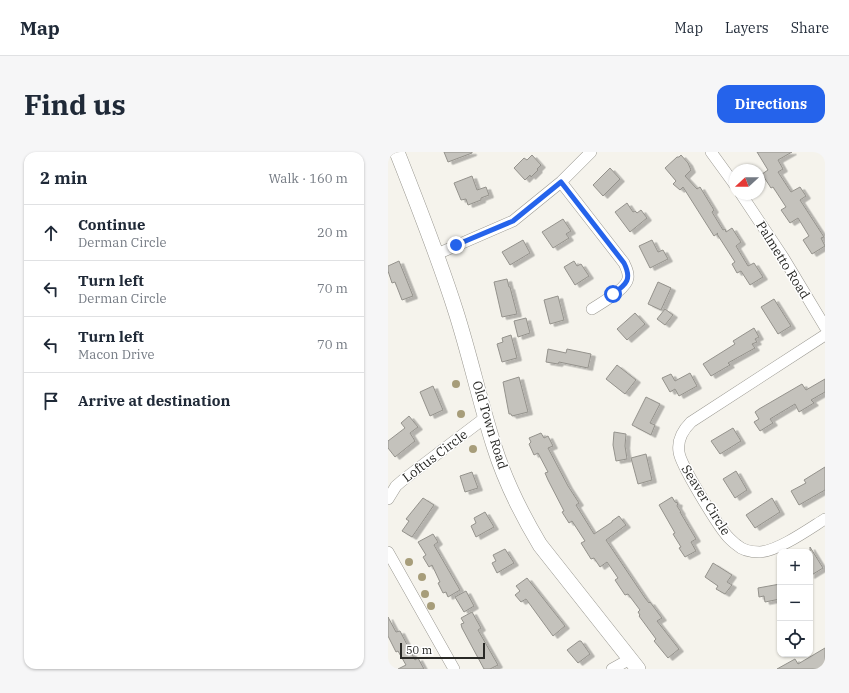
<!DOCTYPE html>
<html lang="en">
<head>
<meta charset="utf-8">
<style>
	body { margin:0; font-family:"IBM Plex Serif",serif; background:#f6f6f7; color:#1f2937 }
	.controls { position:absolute; right:12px; bottom:12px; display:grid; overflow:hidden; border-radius:8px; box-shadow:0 1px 3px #0004 }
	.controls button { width:36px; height:36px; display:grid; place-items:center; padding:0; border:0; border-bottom:1px solid #e0e1e3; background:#fff; color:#1f2937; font:20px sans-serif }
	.compass { position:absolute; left:341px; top:12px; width:36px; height:36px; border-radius:50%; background:#fff; box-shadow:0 1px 3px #0004; rotate:249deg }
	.scale { position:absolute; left:12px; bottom:10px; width:85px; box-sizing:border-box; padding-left:4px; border:2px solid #292926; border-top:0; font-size:11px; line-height:14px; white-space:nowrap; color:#292926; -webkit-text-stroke:3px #fff; paint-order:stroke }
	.stop { position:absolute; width:12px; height:12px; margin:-9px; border:3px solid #2563eb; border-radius:50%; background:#fff }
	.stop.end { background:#2563eb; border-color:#fff; box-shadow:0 1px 4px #0008 }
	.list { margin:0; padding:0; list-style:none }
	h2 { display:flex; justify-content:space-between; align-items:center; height:52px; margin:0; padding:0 16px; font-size:17px }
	h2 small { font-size:13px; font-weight:400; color:#747a83 }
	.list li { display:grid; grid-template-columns:26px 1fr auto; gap:12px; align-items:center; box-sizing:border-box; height:56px; padding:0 16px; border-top:1px solid #e0e1e3 }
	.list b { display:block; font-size:15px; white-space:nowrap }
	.list p { margin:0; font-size:13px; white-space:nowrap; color:#747a83 }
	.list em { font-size:13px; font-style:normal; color:#747a83 }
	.icon { flex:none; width:22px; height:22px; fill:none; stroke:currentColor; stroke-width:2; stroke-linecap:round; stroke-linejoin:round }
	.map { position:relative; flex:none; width:437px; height:517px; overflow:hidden; border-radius:12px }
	header { display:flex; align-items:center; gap:24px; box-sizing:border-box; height:56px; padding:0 20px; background:#fff; border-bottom:1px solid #e0e1e3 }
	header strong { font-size:19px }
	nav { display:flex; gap:22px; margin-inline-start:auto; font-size:14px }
	.intro { display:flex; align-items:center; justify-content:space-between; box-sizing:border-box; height:96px; padding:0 24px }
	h1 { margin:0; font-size:28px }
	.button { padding:10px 18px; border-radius:12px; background:#2563eb; color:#fff; font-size:14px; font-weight:700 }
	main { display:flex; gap:24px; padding:0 24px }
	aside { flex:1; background:#fff; border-radius:12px; box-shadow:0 1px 3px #0004 }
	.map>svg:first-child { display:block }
	.building { fill:#c4c2bc; stroke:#94928c; filter:url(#shadow) }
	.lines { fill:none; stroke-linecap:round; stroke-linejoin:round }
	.minor-casing { stroke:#9a9891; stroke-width:12 }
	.secondary-casing { stroke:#9a9891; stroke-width:16 }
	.minor { stroke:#fff; stroke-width:11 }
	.secondary { stroke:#fff; stroke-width:15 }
	.tree { fill:#a79d7a }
	.route { stroke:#2563eb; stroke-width:5 }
	.labels { text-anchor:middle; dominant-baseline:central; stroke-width:3; stroke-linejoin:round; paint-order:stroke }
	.street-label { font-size:13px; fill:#292926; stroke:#fff }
</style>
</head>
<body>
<header>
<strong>Map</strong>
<nav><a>Map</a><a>Layers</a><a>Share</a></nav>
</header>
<div class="intro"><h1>Find us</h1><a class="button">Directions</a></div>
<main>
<aside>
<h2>2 min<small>Walk · 160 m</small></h2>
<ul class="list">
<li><svg class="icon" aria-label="ahead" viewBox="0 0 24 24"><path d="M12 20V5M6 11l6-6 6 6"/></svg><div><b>Continue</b><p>Derman Circle</p></div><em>20 m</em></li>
<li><svg class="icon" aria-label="left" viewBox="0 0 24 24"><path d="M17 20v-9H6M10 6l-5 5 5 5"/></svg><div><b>Turn left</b><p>Derman Circle</p></div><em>70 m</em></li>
<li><svg class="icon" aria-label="left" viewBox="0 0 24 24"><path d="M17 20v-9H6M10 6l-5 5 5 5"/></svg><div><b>Turn left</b><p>Macon Drive</p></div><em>70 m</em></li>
<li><svg class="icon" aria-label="arrive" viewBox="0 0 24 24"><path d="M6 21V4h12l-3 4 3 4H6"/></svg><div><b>Arrive at destination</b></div></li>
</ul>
</aside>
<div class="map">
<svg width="437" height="517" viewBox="0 0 437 517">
	<defs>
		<filter id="shadow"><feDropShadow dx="4.5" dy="2.5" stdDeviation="0" flood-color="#0004"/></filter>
	</defs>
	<rect width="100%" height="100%" fill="#f5f3ec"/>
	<!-- building -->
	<path class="building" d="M56,0H84V1L60,10Z
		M369,0H404L390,8L395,17L390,20L403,40L412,35L418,44L412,48L436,85L433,86L437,94L424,102L415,88L421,84L410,66L402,71L393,58L398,55L385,35L383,36L374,22L380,18Z
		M144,3L153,13L149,17L150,18L143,25L142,23L137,28L126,16L136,6L139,8Z
		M293,3L300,11L303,18L297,24L309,37L312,35L326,58L324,60L335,78L337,77L338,80L344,76L353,90L348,94L360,114L366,111L375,125L362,133L353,119L349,121L344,112L347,110L329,82L330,81L326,84L295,35L292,38L285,32L288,29L277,16L289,5H291Z
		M222,16L232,27L215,44L205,33Z
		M84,24L89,38L98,35L101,43L93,46V48L80,53L78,47L73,48L66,31Z
		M239,51L245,60L247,59L249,61L253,58L259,66L242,80L227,60Z
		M175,67L183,79L178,82L181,86L165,96L154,80Z
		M135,88L142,101L122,113L114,100Z
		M264,88L270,100L275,98L280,107L262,116L251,94Z
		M11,109L25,144L14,148L7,130L4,131L0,119V114Z
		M186,109L189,114L193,112L201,124L187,133L176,115Z
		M119,127L121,135H122L129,162L114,165L106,130Z
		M270,130L283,136L273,158L260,152Z
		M170,144L176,168L162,172L156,148Z
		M386,147L403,174L390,182L373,155Z
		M277,157L285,163L277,173L269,167Z
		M247,161L257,172L239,188L229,177Z
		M138,166L142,181L130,185L126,169Z
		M366,176L371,185L367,187L369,190L364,192L367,196L340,211L342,213L323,224L315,212L347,192L345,189Z
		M123,183L129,206L114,210L109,192L115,190L114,186Z
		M160,197L178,201L179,197L203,202L200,216L171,210L170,212L158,210Z
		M229,213L248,228L237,242L218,227Z
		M302,221L309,234L291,244L287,237L282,240L274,226L283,222L287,229Z
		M131,225L140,260L124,264L123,262H121L115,230Z
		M437,227V240L423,248L426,251L411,260L407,252L382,267L385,271L372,279L366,270L371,267L367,260L371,257L414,232L418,238Z
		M45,234L55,258L42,264L32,240Z
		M258,245L272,252L262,271L267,273L263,283L244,273Z
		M21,264L30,275L22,281L27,289L7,305L0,296V289L17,276L13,271Z
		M345,276L353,289L332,302L323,289Z
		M226,280L238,282L237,294L239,307L228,309L225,293Z
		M153,281L156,286L160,284L165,294L160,296L180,334L191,351L188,353L206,382L224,370V369L231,364L238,373L218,388L257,446L261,451L262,450L274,466L269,469L291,497L280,506L266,489L268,487L251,464L252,463L250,460L252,458L240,442L237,443L227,428L230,426L219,410L212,415L206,406L203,407L193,391L197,389L184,369L181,371L174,360L176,359L160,328L157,321L160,320L150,301L146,303L141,292L143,290L141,286Z
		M258,302L264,328L250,332L243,306Z
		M437,315V338L411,353L403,339L418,331L416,328Z
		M348,319L359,338L347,346L335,327Z
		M84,320L90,336L77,340L72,324Z
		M284,345L287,350L290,351L289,354L293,360H292L308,387L303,390L308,399L297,405L291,396L293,395L285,382L287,381L271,353Z
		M35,346L46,353L24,385L14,379L21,369L18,367Z
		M384,346L392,360L367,376L358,363Z
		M97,360L106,375L88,385L83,374L88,371L86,366Z
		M45,382L50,390L46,393L72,438L60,445L58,440L55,441L50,431L52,430L44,413L41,415L35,405L38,403L30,390Z
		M422,395L435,416L422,424Z
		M117,397L126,411L109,421L104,411L108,409L105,403Z
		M325,411L344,423L339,430L344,433L337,442L328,437L330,434L317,425Z
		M139,426L177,474L165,484L138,447L133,450L127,443L132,439L128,434Z
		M392,432V447L377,450L376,444L371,445L370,436Z
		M78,439L86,454L76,460L67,445Z
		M84,460L93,476L90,478L110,513L102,517H96L74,476L73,472L76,471L73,466Z
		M0,465L8,480L12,479L27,508L30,506L36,517H10L18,513L10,499L8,500L0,484Z
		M191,489H193L202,502L190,511L179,498Z
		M437,496V517H389L407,507L410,512Z"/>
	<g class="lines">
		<defs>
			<path id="minor" d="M323,0L347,33
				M173,30L236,111C238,116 241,120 240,126C239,137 213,151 204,157
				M353,42L395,105L437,175
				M49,102L125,69L173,30L203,0
				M437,183L303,270C295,278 289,288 291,300C292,312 330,374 340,385C342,387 346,391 349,393C354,398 364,400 372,400C390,399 421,377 437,367
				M0,347L8,334L15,328L98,265
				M0,400L66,517
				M224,517L242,507"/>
			<path id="secondary" d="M9,0C30,53 51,106 68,160C82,204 92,250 106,294C117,329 134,363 152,393L250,517"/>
		</defs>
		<!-- minor casing -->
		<use href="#minor" class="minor-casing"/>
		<!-- secondary casing -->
		<use href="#secondary" class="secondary-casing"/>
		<!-- minor -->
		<use href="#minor" class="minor"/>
		<!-- secondary -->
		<use href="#secondary" class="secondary"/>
	</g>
	<!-- trees -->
	<g class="tree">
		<circle cx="68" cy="232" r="4"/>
		<circle cx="73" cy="262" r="4"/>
		<circle cx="85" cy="297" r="4"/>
		<circle cx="21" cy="410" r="4"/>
		<circle cx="34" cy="425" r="4"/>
		<circle cx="37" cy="442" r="4"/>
		<circle cx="43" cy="454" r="4"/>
	</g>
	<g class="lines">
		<!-- route -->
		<path class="route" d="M68,93L125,69L173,30L236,111C244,127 239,132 225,142"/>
	</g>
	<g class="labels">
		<!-- street labels -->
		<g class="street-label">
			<text transform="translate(395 108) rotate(58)">Palmetto Road</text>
			<text transform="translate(102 273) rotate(73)">Old Town Road</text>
			<text transform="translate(47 304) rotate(-37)">Loftus Circle</text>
			<text transform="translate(318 348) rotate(58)">Seaver Circle</text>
		</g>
	</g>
</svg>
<div class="controls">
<button>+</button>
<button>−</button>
<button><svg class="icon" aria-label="locate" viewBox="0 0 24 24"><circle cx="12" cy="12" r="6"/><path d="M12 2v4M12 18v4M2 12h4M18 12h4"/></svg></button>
</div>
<svg class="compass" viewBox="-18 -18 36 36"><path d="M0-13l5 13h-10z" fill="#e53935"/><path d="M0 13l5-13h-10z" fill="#747a83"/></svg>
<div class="scale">50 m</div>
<div class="stop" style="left:225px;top:142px"></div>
<div class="stop end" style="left:68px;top:93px"></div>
</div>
</main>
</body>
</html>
